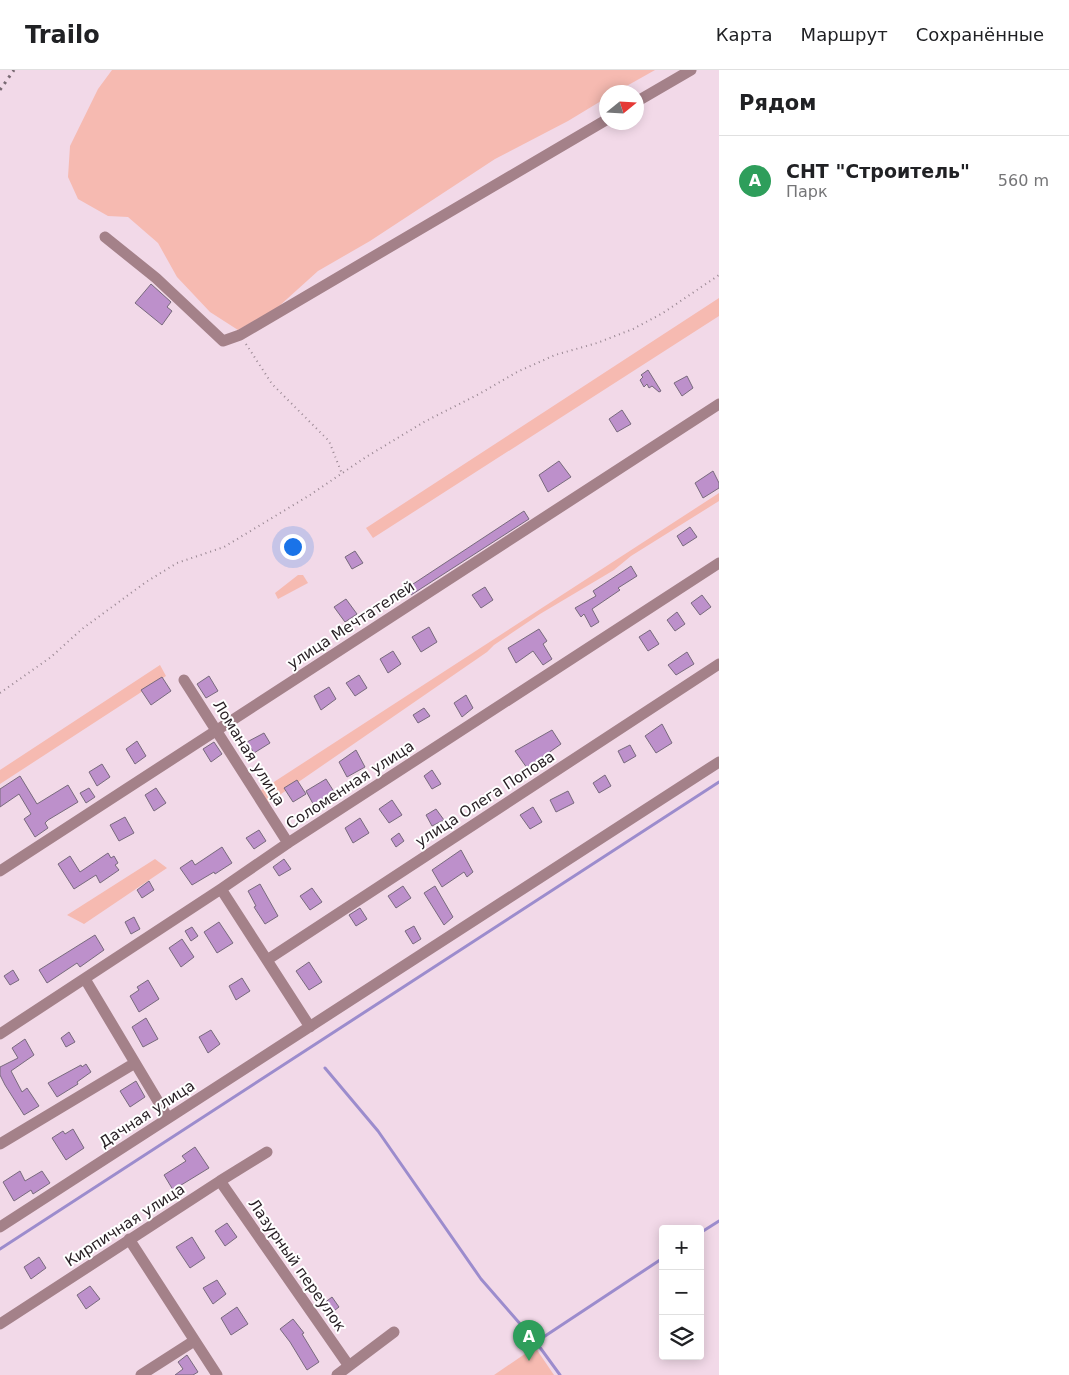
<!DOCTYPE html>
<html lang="ru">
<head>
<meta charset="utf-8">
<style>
	body { margin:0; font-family:"DejaVu Sans",sans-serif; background:#f2f2f2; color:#202124 }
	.controls { position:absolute; right:15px; bottom:15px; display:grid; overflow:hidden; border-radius:5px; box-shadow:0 2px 12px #0003 }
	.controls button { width:45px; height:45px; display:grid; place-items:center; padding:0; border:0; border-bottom:1px solid #e0e0e0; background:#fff; color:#202124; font:25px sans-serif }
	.compass { position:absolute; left:599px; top:15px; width:45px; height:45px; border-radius:50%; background:#fff; box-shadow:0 2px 12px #0003; rotate:72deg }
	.you { position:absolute; left:292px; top:476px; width:18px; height:18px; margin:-12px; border:4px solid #fff; border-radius:50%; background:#1a73e8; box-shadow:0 0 0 8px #1a73e833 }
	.badge { display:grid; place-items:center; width:32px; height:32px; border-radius:50%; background:#3a778e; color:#fff; font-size:16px; font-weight:700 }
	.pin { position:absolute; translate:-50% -41px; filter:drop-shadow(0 1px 2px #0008) }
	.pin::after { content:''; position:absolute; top:26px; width:18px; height:15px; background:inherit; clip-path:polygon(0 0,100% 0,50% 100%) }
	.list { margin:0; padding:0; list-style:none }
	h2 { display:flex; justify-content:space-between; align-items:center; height:65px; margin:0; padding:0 20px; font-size:21px }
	h2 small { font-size:16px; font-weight:400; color:#757577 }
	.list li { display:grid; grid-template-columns:32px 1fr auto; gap:15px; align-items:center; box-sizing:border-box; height:90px; padding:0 20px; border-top:1px solid #e0e0e0 }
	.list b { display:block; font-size:19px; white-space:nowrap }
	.list p { margin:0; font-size:16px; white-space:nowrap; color:#757577 }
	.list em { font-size:16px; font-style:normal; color:#757577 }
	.icon { flex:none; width:28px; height:28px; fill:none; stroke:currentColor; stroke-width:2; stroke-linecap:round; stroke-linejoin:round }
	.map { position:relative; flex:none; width:719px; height:1305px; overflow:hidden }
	header { display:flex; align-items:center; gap:30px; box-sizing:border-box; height:70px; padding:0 25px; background:#fff; border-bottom:1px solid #e0e0e0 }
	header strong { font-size:24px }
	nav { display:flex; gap:28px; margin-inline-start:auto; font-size:18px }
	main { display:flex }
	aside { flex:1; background:#fff }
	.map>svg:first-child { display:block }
	.green { fill:#f6bab1 }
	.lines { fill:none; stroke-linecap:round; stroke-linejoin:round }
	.stream { stroke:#9c8ccd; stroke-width:3 }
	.building { fill:#bd90cb; stroke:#786a7d }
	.path { stroke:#998792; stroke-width:2; stroke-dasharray:1 4; stroke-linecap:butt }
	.minor { stroke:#a48189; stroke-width:11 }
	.rail { stroke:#796a73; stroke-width:3; stroke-dasharray:2.5 5; stroke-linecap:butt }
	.labels { text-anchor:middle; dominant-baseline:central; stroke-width:4; stroke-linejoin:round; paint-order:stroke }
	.street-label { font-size:15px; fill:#271e23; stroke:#fff }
</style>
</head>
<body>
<header>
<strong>Trailo</strong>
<nav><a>Карта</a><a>Маршрут</a><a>Сохранённые</a></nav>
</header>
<main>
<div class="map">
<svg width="719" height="1305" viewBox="0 0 719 1305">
	<rect width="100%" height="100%" fill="#f2d9e8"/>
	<!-- green -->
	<path class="green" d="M112,0H655L616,22H606V28L568,51L495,89L370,171L318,201L277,238L238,260L210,242L177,207L158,173L128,147L108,146L78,129L68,107L70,76L98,19Z
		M719,228V246L373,468L366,458Z
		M719,423V431L631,486L614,500L540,544L494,575L487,582L268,733L260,721Z
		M298,505H303L308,513L278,529L275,523Z
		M160,595L166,606L0,714V700Z
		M155,789L167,798L84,854L67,845Z
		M535,1277L554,1305H494Z"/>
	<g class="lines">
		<!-- stream -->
		<path class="stream" d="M325,998L378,1061L481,1209L536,1272L560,1305
			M700,1163L719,1151
			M0,1179L719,712
			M536,1272L663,1188"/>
	</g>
	<!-- building -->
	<path class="building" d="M151,214L171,232L167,237L172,241L162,255L135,233Z
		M648,300L661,321L659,322L652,316L649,318L647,314L644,317L640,310L643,307L641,305Z
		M687,306L693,318L682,326L674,313Z
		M622,340L631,354L617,362L609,349Z
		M559,391L571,407L548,422L539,405Z
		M713,401L719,413V418L703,428L695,413Z
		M524,441L529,449L411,525L407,518Z
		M690,457L697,467L683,476L677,466Z
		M355,481L363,493L352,499L345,487Z
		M631,496L637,506L618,518L620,520L592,539L599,552L591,557L584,544L581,547L575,538L596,526L593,521Z
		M485,517L493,530L481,538L472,525Z
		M702,525L711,537L700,545L691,533Z
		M346,529L357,544L345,552L334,537Z
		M677,542L685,554L675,561L667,550Z
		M429,557L437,572L421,582L412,567Z
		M539,559L547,571L543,574L552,589L543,595L533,581L516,593L508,578Z
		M650,560L659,574L648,581L639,567Z
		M393,581L401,594L388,603L380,589Z
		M687,582L694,594L676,605L668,595Z
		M359,605L367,618L355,626L346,613Z
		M209,606L218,621L206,628L197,614Z
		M162,607L171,621L151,635L141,620Z
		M329,617L336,629L321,640L314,626Z
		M466,625L473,638L462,647L454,633Z
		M424,638L430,646L418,653L413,645Z
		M662,654L672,673L656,683L645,666Z
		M552,660L561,674L527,698L515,681Z
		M264,663L270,673L254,683L247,672Z
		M137,671L146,686L135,694L126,679Z
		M214,672L222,684L211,692L203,679Z
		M630,675L636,686L624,693L618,681Z
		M356,680L365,697L347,707L339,692Z
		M102,694L110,707L97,716L89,702Z
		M432,700L441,714L432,719L424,706Z
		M605,705L611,716L599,723L593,713Z
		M20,706L37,734L68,715L78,732L48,750L45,753L48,758L35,767L24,749L31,744L19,724L0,737V719Z
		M326,709L338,728L317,741L306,721Z
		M297,710L306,724L293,732L284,718Z
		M89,718L95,727L86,733L80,723Z
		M156,718L166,733L154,741L145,725Z
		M568,721L574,733L556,742L550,730Z
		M392,730L402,745L389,753L379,739Z
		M533,737L542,752L530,759L520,745Z
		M436,739L444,750L432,756L426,745Z
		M125,747L134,763L119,771L110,755Z
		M360,748L369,763L353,773L345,758Z
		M259,760L266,771L254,779L246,768Z
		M399,763L404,771L396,777L391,769Z
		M222,777L232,793L215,804L214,802L192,815L180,798L192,790L195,795Z
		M461,780L473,802L467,807L464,802L442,817L432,800Z
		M108,783L111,788L114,786L118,793L115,795L119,800L100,813L96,805L74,819L58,794L70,786L80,802Z
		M284,789L291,799L279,806L273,797Z
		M149,811L154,820L142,828L137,820Z
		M260,814L278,846L265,854L254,837L256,836L248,821Z
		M403,816L411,828L396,838L388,826Z
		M435,816L453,847L444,855L424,823Z
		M312,818L322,832L310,840L300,826Z
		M360,838L367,849L356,856L349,845Z
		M134,847L140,859L131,864L125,852Z
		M219,852L233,873L217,883L204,862Z
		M414,856L421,869L413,874L405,861Z
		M192,857L198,866L191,871L185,861Z
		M95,865L104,880L80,897L77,893L47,913L39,900Z
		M182,869L194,887L181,897L169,878Z
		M309,892L322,912L309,920L296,901Z
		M13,900L19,910L10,915L4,906Z
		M242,908L250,921L236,930L229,916Z
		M148,910L159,929L139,942L130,926L139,920L137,917Z
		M146,948L158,969L143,977L132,957Z
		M211,960L220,974L208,983L199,967Z
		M69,962L75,972L66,977L61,968Z
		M25,969L34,985L11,1001L22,1022L27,1018L39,1036L24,1045L5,1015L0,1005V997L18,988L12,978Z
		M86,994L91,1002L77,1012L78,1014L57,1027L48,1013L81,995L82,997Z
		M136,1011L145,1027L130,1037L120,1021Z
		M73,1059L84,1078L66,1090L52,1068L63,1061L65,1064Z
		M195,1077L209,1098L173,1120L164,1105L186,1091L182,1086Z
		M20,1101L25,1111L42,1101L50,1113L33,1124L31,1120L14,1131L3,1112Z
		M227,1153L237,1167L225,1176L215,1161Z
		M192,1167L205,1188L190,1198L176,1177Z
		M39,1187L46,1198L31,1209L24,1197Z
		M217,1210L226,1224L213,1234L203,1218Z
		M90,1216L100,1229L86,1239L77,1225Z
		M332,1227L339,1237L330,1244L323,1234Z
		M237,1237L248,1254L231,1265L221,1248Z
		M293,1249L304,1263L302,1264L319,1292L307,1300L290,1272L280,1259Z
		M187,1285L198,1302L193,1305H175L183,1299L178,1292Z"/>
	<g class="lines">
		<!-- path -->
		<path class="path" d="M246,274L272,314L329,371L342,404
			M0,623L51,587L82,559L146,512L177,493L224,477L310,425L366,387L424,352L481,323L517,302L555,285L597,273L633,259L663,243L719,205"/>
		<!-- minor -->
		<path class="minor" d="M636,32L691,0
			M105,167L156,208L223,271L240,265L606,50
			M184,610L288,773
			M0,801L719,334
			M221,819L310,957
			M267,890L719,594
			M85,909L168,1048
			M0,964L221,819L288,773L719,493
			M0,1074L135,993
			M220,1111L349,1296
			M0,1157L719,692
			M129,1169L217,1305
			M0,1254L220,1111L267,1082
			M141,1305L194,1271
			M337,1305L394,1262"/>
		<!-- rail -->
		<path class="rail" d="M0,20L14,0"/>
	</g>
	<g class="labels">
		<!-- street labels -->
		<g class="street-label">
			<text transform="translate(351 555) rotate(-33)">улица Мечтателей</text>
			<text transform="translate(249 683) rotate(58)">Ломаная улица</text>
			<text transform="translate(350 715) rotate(-33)">Соломенная улица</text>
			<text transform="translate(485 729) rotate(-33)">улица Олега Попова</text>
			<text transform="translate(147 1044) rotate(-33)">Дачная улица</text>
			<text transform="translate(125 1155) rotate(-33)">Кирпичная улица</text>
			<text transform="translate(297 1195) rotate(55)">Лазурный переулок</text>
		</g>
	</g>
</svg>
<div class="controls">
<button>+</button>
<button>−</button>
<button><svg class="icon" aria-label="layers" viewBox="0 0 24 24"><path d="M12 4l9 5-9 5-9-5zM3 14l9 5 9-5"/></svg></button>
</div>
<svg class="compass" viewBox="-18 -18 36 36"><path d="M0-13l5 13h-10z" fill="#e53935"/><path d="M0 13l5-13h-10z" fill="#757577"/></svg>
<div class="you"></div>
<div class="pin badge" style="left:529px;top:1291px;background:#2e9e5b">A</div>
</div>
<aside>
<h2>Рядом<small></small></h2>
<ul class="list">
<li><span class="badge" style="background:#2e9e5b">A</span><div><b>СНТ &quot;Строитель&quot;</b><p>Парк</p></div><em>560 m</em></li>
</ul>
</aside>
</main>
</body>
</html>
